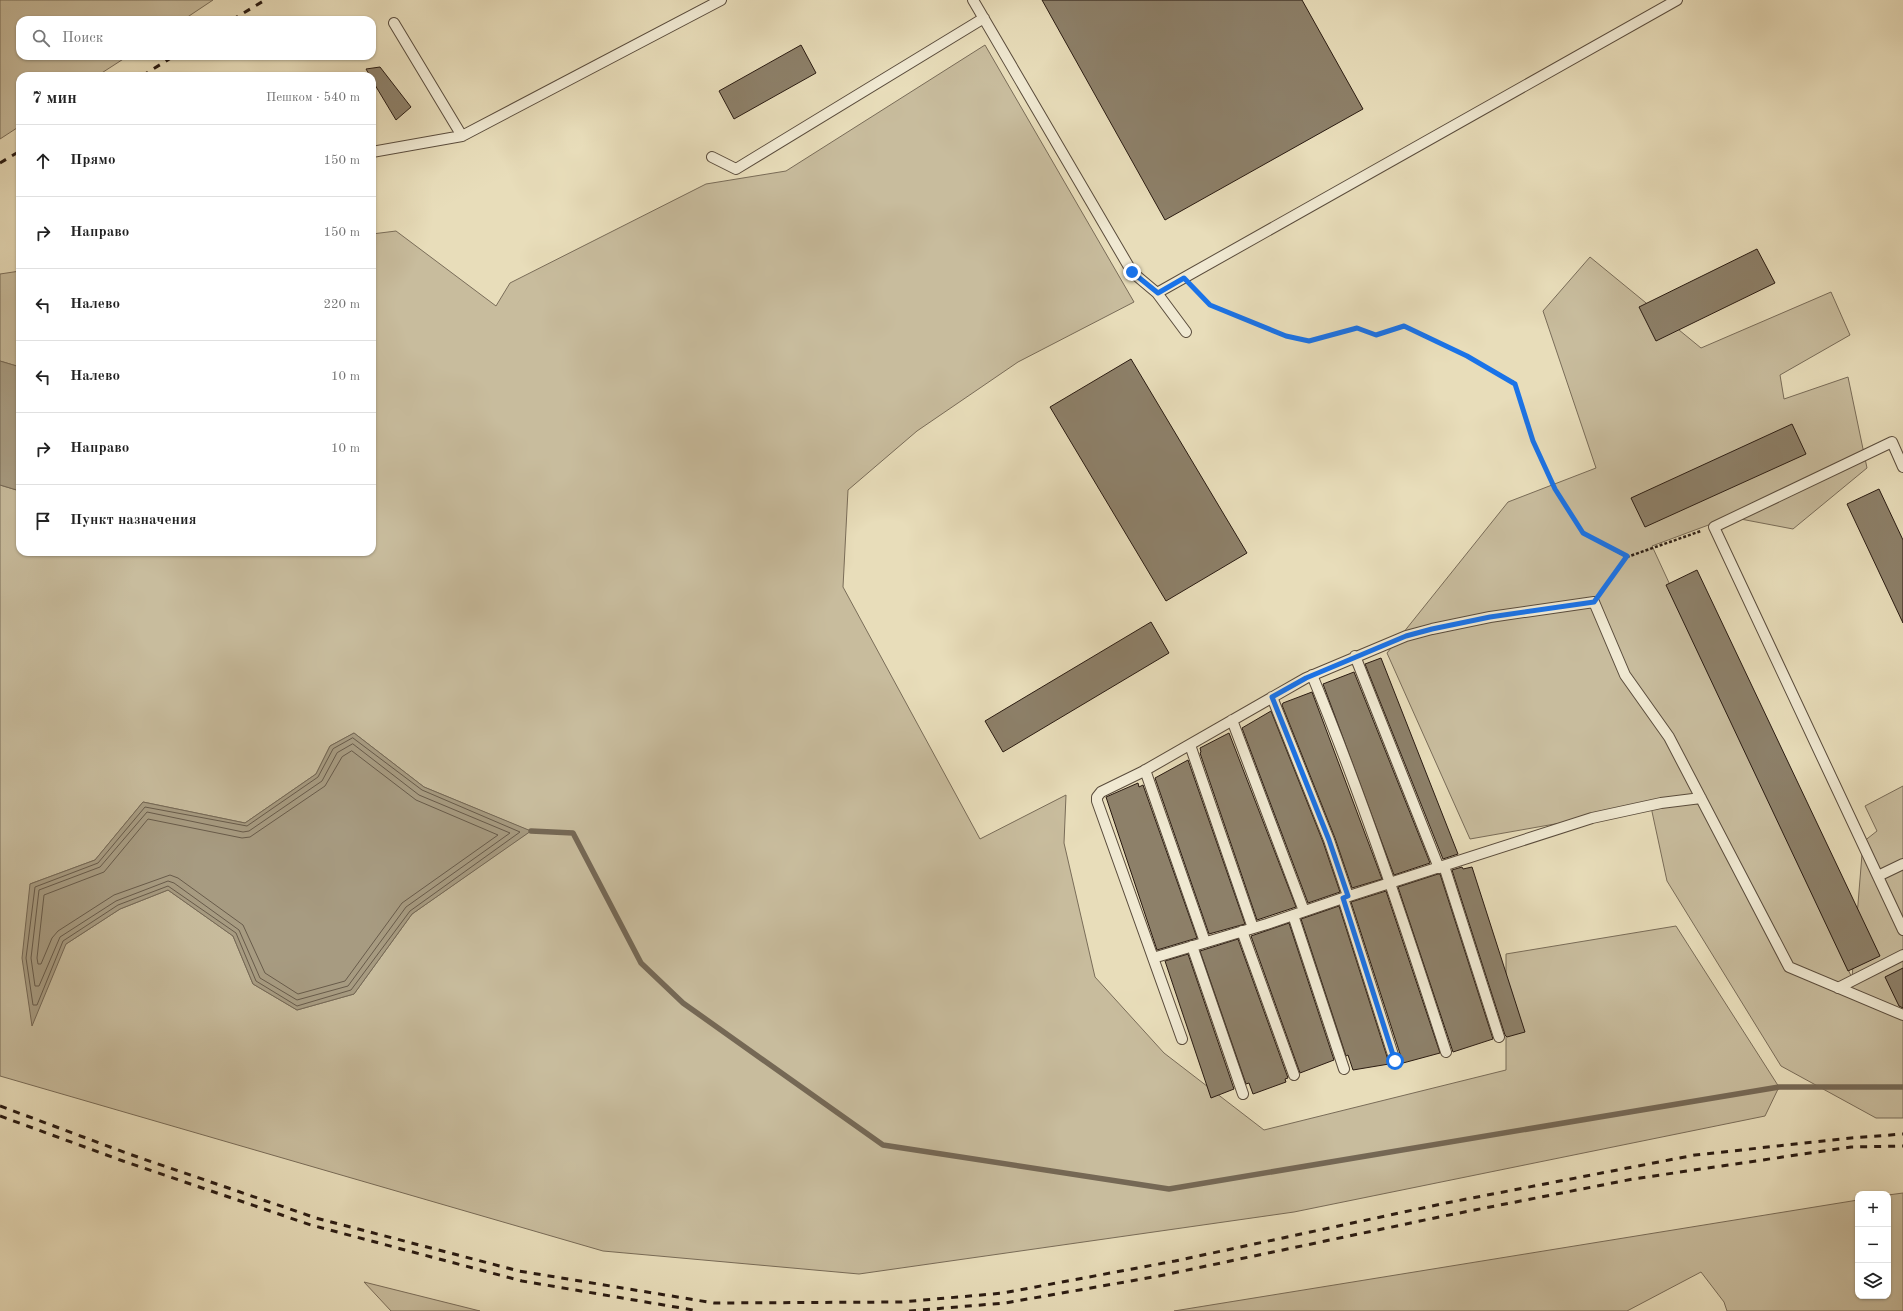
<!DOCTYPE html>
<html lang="ru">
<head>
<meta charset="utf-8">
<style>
	body { margin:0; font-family:"Old Standard TT",serif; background:#f6f6f6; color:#222 }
	.controls { position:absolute; right:12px; bottom:12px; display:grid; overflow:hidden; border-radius:8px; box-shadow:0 1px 3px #0004 }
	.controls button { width:36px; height:36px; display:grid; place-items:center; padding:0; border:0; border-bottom:1px solid #e0e0e0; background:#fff; color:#222; font:20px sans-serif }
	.stop { position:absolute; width:12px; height:12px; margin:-9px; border:3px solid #1a73e8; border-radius:50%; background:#fff }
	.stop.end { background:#1a73e8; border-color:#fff; box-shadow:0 1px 4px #0008 }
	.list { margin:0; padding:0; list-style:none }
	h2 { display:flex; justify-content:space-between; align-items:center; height:52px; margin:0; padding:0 16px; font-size:17px }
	h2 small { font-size:13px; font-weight:400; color:#767676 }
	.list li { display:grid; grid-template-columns:26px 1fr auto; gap:12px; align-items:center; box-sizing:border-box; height:72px; padding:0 16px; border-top:1px solid #e0e0e0 }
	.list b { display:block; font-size:15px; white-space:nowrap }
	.list em { font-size:13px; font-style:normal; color:#767676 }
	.icon { flex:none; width:22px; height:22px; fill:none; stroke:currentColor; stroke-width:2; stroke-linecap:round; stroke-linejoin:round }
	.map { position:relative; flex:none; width:1903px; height:1311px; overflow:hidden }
	.search { position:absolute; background:#fff; box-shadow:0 1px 3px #0004; left:16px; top:16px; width:360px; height:44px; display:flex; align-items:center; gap:10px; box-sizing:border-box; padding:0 14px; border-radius:12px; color:#767676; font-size:15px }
	.panel { position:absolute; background:#fff; box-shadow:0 1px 3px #0004; left:16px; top:72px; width:360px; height:484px; border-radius:12px }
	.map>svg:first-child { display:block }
	.green { fill:#c8bc9d; stroke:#796c58; fill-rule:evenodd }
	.water { fill:#a79b81; stroke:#756855 }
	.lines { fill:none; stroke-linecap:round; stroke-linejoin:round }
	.shore { stroke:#685b4a; stroke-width:1 }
	.stream { stroke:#756855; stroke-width:5.5 }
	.building { fill:#8d8069; stroke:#2a1b12 }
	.lane-casing { stroke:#5a4c3c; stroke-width:12 }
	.path { stroke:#2a1b12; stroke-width:2.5; stroke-dasharray:3 2; stroke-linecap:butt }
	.lane { stroke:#f0e9d2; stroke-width:10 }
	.rail { stroke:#2a1b12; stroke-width:3; stroke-dasharray:7 7; stroke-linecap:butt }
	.route { stroke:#1a73e8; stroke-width:5 }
</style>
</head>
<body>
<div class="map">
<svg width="1903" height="1311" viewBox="0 0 1903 1311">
	<rect width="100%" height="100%" fill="#e8ddba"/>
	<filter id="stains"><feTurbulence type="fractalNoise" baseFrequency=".005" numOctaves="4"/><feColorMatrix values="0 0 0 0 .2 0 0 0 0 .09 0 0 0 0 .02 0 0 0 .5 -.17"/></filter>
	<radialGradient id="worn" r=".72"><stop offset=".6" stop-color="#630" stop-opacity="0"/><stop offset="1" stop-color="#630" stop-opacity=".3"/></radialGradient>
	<!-- green -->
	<path class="green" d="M0,0H213L183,20H20V56H128L97,76H20V126L0,139Z
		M985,45L1134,302L1018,362L917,431L848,490L843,587L980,839L1066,795L1064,843L1095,977L1164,1053L1264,1130L1506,1070V954L1676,926L1779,1087L1765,1116L1294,1212L859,1274L603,1251L0,1076V485L20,491V552H372V234L396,231L496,306L510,283L706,184L786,171ZM354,733L424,787L530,831L412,914L354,994L297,1010L253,984L233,936L168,890L120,909L66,944L30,884L95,860L143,802L245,823L316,774L330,746Z
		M1590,257L1701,348L1831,292L1850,335L1780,375L1784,399L1848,377L1867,468L1793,529L1730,517L1652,546L1852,978L1863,842L1877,831L1865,806L1903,786V1118H1876L1781,1066L1667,881L1651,807L1470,839L1387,653L1508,502L1596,468L1543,311Z
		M20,271V367L0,361V274Z
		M1903,1193V1311H1727L1724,1302L1701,1272L1627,1311H1174L1858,1200V1296H1888V1195Z
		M364,1282L480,1311H391Z"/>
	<!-- water -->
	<path class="water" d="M0,361L20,367V491L0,485Z
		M354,733L424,787L531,831L412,914L354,994L297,1010L253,984L233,936L168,890L120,909L66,944L32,1026L22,958L30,884L95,860L143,802L245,823L316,774L330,746Z"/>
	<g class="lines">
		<!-- shore -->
		<path class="shore" d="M353,738L422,790L520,832L410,911L351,990L297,1006L256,981L236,933L168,886L118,905L63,941L37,1005H33L26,958L35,887L98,863L145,807L247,826L318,777L333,749Z
			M353,744L419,795L510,833L406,907L348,986L297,1000L260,978L239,930L174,883L168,881L116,901L60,937L39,986H35L31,958L39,890L100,867L147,812L243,832L249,831L322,781L337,753Z
			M352,751L416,800L498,835L402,903L345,981L298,994L265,973L243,925L178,878L170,875L114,895L58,931L52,938L41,964H38L37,958L44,895L104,872L148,819L242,838L250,837L325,786L342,757Z"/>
		<!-- stream -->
		<path class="stream" d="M531,831L573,833L641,963L683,1003L883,1145L1169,1189L1779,1087H1903"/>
	</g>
	<!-- building -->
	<path class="building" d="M1042,0H1302L1363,109L1165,220Z
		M801,45L816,73L734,119L719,91Z
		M380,67L411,107L396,120L372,80V76H370L366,69Z
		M1757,249L1775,283L1656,341L1639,307Z
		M1131,359L1247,553L1166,601L1050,407Z
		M1792,424L1806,454L1645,527L1631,498Z
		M1879,489L1903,540V623L1847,504Z
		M1697,570L1880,956L1848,971L1666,585Z
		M1151,622L1169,653L1003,752L985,721Z
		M1381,658L1458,854L1443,859L1365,664Z
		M1354,672L1430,863L1394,875L1323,684Z
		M1312,692L1382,879L1352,888L1335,838L1282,705L1283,703Z
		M1271,711L1323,842L1340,892L1308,903L1242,728Z
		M1229,733L1296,907L1257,920L1200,753L1201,752L1200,748Z
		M1188,760L1245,924L1209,934L1155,778Z
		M1138,783L1139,787L1143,785L1197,938L1157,950L1106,797Z
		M1462,867L1463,869L1472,867L1525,1032L1507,1037L1505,1035L1452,870Z
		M1438,874H1440L1493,1039L1453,1052L1398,887Z
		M1386,891L1440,1053L1403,1063L1351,902Z
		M1339,906L1389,1063V1064L1353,1070L1348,1055L1346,1056L1301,919Z
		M1289,923L1334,1060L1300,1073L1251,936Z
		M1238,939L1288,1078L1285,1079L1286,1082L1253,1094L1249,1083L1246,1084L1200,951Z
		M1188,954L1234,1089L1211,1098L1165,961Z
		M1903,968V1008L1899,1006L1885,977Z"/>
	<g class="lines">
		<defs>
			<path id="lane" d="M973,0L1132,272L1157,293L1186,332
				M394,23L462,136L721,0
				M372,152L462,136
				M712,157L736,169L984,18
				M1157,293L1677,0
				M1903,467L1892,442L1714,527L1903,930
				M1355,656L1439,868
				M1312,675C1363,799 1405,925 1446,1052
				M1272,697L1329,840L1348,896
				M1232,720L1304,911
				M1190,745L1253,928
				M1145,770L1205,942
				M1444,866L1499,1037
				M1878,876L1903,864
				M1343,898L1395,1061
				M1293,915L1344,1069
				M1242,931L1294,1075
				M1192,946L1243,1094
				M1153,958L1267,924L1343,898L1592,818L1661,803L1701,798
				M1838,988L1903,955
				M1182,1039L1097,801V797L1101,792L1142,772L1306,678L1406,636L1432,629L1490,617L1594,602L1625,675L1669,737L1789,967L1903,1015"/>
		</defs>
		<!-- lane casing -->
		<use href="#lane" class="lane-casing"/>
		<!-- path -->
		<path class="path" d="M1193,287L1210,305L1286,336L1309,341L1357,328L1376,335L1404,326L1467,356L1515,383L1533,441L1555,489L1583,533L1627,557L1701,531
			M1601,592L1627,557"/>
		<!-- lane -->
		<use href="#lane" class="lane"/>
		<!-- rail -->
		<path class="rail" d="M232,20L265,0
			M142,76L174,56
			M0,163L20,151
			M0,1106L129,1154L316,1218L519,1271L714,1303L902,1302L1003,1293L1175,1261L1446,1203L1695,1155L1851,1138L1903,1134
			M0,1116L123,1161L311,1225L522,1281L699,1311
			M909,1311L1005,1303L1159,1276L1444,1216L1633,1179L1851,1147L1903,1146"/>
	</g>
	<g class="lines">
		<!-- route -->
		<path class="route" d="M1132,272L1158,293L1184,278L1210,305L1286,336L1309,341L1357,328L1376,335L1404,326L1467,356L1515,384L1533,441L1555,489L1583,533L1627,556L1594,602L1490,617L1432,629L1406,636L1306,678L1272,697L1329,840L1348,896L1343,898L1395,1061"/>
	</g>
	<rect width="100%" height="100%" filter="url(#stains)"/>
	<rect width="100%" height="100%" fill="url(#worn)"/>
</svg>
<div class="controls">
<button>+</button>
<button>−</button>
<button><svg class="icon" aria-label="layers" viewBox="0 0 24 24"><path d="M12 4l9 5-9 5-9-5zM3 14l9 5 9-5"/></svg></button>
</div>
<div class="stop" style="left:1395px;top:1061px"></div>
<div class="stop end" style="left:1132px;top:272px"></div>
<div class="search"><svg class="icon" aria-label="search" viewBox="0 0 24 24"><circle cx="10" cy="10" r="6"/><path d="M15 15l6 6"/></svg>Поиск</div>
<section class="panel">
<h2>7 мин<small>Пешком · 540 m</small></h2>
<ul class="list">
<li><svg class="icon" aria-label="ahead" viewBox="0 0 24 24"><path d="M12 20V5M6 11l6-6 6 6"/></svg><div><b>Прямо</b></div><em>150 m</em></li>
<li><svg class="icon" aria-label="right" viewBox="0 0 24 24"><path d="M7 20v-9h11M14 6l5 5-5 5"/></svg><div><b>Направо</b></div><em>150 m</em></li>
<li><svg class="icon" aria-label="left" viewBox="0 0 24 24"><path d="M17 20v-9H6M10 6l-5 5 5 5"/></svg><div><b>Налево</b></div><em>220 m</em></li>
<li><svg class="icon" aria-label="left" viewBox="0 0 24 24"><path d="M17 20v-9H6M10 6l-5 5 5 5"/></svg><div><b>Налево</b></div><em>10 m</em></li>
<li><svg class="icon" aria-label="right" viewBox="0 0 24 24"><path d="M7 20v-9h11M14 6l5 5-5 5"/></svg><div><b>Направо</b></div><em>10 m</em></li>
<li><svg class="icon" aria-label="arrive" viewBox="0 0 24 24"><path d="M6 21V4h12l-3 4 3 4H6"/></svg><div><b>Пункт назначения</b></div></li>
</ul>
</section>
</div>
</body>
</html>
